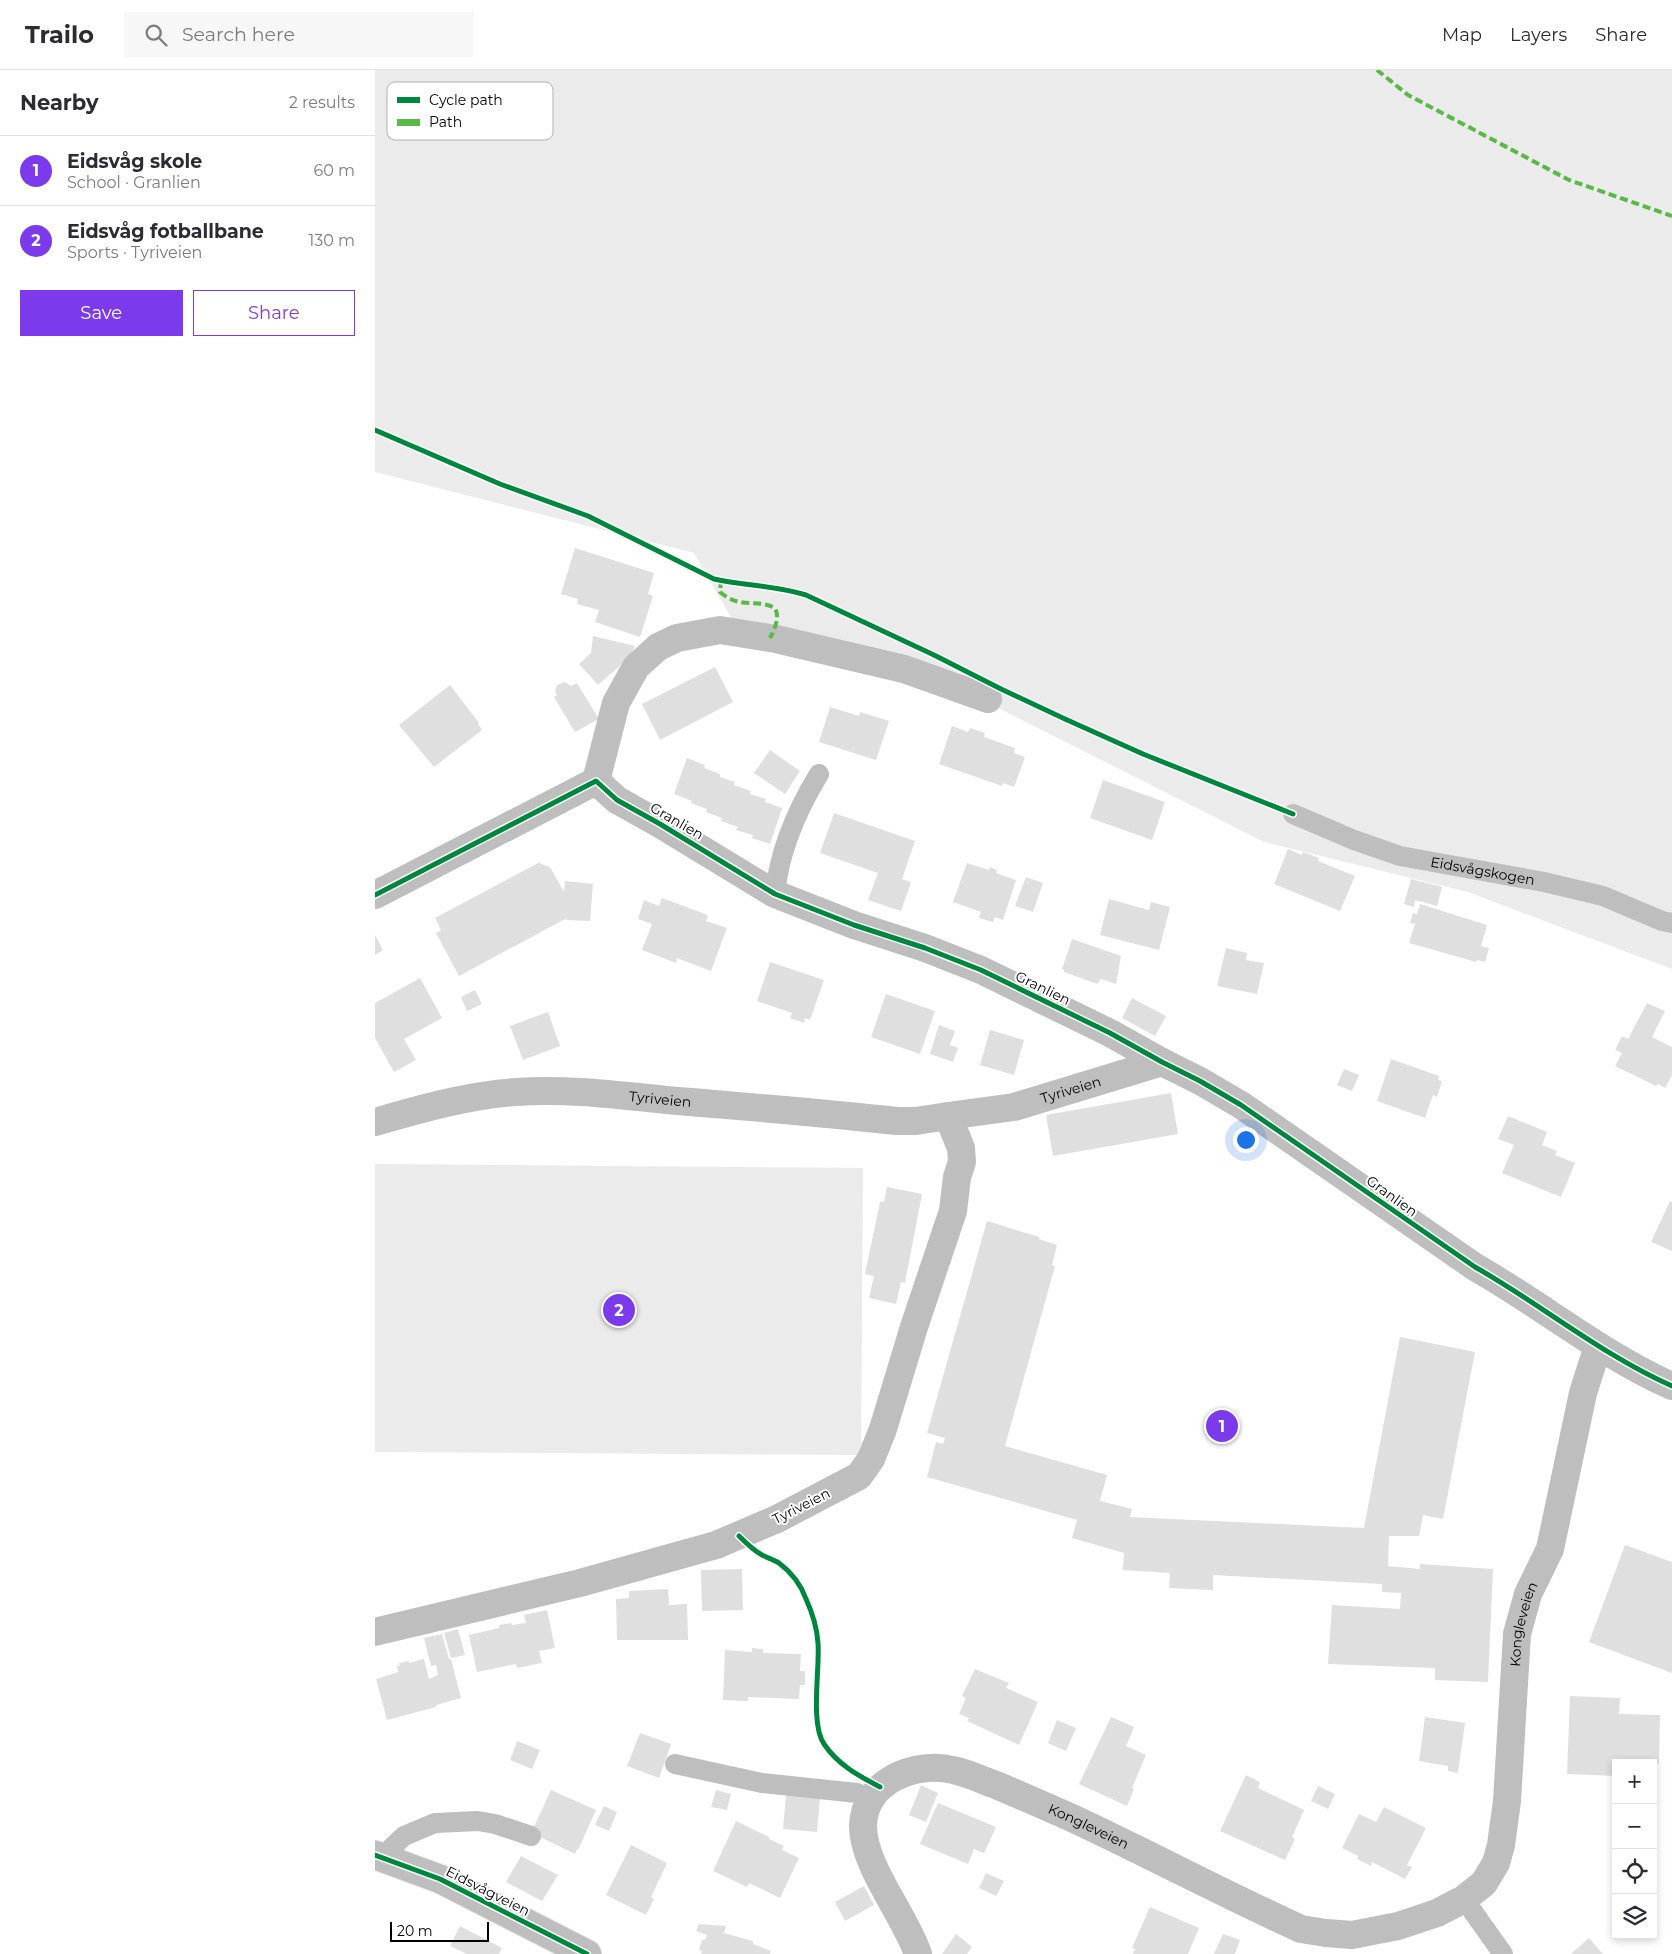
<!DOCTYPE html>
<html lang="en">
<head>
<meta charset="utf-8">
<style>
	body { margin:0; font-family:Montserrat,sans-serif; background:#f7f7f7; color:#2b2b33 }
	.controls { position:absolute; right:15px; bottom:15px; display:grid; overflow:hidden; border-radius:0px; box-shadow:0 2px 8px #0003 }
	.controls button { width:45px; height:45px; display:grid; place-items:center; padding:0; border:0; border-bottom:1px solid #e1e1e2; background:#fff; color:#2b2b33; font:25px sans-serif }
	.scale { position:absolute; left:15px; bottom:12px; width:99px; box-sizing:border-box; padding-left:5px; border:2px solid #000; border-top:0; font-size:14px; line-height:18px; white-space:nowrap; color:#000; -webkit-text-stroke:4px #fff; paint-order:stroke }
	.you { position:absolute; left:870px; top:1069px; width:18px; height:18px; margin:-12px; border:4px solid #fff; border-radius:50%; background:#1a73e8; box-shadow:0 0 0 8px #1a73e833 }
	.badge { display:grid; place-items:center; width:32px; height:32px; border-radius:50%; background:#7c3aed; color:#fff; font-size:16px; font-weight:700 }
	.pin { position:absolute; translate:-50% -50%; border:2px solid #fff; box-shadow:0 1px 5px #0006 }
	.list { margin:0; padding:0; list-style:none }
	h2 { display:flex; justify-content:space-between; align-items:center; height:65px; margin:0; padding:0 20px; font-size:21px }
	h2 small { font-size:16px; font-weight:400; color:#7c7c81 }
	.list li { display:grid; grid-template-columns:32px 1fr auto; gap:15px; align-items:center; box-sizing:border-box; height:70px; padding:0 20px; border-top:1px solid #e1e1e2 }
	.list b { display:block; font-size:19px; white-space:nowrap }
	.list p { margin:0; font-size:16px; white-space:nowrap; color:#7c7c81 }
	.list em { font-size:16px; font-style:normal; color:#7c7c81 }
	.actions { display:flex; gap:10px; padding:15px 20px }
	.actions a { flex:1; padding:11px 0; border:1px solid #7c3aed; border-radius:0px; text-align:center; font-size:18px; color:#7c3aed }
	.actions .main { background:#7c3aed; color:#fff }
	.icon { flex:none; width:28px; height:28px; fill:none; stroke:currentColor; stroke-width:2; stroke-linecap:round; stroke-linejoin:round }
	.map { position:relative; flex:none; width:1297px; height:1884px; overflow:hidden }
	header { display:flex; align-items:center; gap:30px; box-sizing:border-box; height:70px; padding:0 25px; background:#fff; border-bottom:1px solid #e1e1e2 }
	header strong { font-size:24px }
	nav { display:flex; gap:28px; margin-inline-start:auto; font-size:18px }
	.search { width:350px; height:45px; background:#f7f7f7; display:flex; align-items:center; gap:12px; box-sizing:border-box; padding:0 18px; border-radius:0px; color:#7c7c81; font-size:19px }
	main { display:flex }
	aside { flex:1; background:#fff }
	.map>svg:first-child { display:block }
	.green { fill:#ebebeb }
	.building { fill:#dfdfdf }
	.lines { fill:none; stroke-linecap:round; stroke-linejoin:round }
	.primary-casing { stroke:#dbdbdb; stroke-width:30 }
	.lane { stroke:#bebebe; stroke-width:20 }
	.street { stroke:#bebebe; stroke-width:28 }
	.primary { stroke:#bebebe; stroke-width:28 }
	.quiet { stroke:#58b947; stroke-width:4; stroke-dasharray:8 4; stroke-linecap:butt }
	.cycleway-casing { stroke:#fff; stroke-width:8 }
	.cycleway { stroke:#00873e; stroke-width:5 }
	.labels { text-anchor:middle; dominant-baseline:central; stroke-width:4; stroke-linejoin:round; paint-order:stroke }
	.street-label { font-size:14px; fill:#000; stroke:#fff }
	.key { fill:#fff; stroke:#b2b2b2; stroke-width:1 }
	.key-label { font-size:14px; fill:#000 }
</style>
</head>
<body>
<header>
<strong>Trailo</strong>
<div class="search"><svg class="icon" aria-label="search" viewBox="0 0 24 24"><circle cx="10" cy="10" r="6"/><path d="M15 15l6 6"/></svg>Search here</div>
<nav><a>Map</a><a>Layers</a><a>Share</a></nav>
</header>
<main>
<aside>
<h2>Nearby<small>2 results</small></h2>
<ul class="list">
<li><span class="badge">1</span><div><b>Eidsvåg skole</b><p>School · Granlien</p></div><em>60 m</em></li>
<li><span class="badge">2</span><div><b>Eidsvåg fotballbane</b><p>Sports · Tyriveien</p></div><em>130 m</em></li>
</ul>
<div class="actions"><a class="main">Save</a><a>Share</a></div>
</aside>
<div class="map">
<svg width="1297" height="1884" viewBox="0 0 1297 1884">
	<rect width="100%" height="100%" fill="#fff"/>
	<!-- green -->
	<path class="green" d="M0,0H1297V899L1093,822L889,772L552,602L373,577L319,483L0,402Z
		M0,1094L488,1098L486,1385L0,1382Z"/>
	<!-- building -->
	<path class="building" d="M200,478L279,503L273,524L278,526L265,567L220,552L224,540L202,534L203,529L186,524Z
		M218,566L260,576L255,587L223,615L204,594L216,583Z
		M340,597L358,632L285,670L267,634Z
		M190,612L196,616L202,613L224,649L200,662L179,627L182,625L180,621L182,615Z
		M75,615L104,653L103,654L107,660L59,697L24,655Z
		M455,637L484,646L485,642L514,651L501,690L444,672Z
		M577,656L593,662L595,658L610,663L609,667L640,678L639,683L650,687L639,717L628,713L627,716L564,694Z
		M395,680L425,701L410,724L379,703Z
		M312,688L330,695L329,698L345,704V707L360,712L359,715L376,721L375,724L391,729L390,732L407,738L395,774L377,768L378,765L361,760L363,757L346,751L347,748L331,742L332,739L316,733L317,731L299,724Z
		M728,710L790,732L777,770L715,748Z
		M459,743L540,771L527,809L536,812L526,841L493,830L503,803L445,783Z
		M913,779L927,785L928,782L944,788L943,791L980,806L965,841L899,814Z
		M165,792L166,794L175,797L189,822L190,811L218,814L215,851L191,850L192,848L84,906L61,863L66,860L60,848Z
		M592,793L614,800L615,797L622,800L621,803L641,810L628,850L620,847L618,852L604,848L606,842L578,832Z
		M651,807L668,813L658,842L640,836Z
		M1036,809L1067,817L1062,836L1040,830L1039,837L1029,834Z
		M287,828L333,845L331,851L352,858L336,901L302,888L301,893L267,880L277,854L263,849L269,830L284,836Z
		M734,829L774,840L776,832L795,837L784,880L725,865Z
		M1045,834L1112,855L1106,876L1114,878L1110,892L1102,890L1101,892L1034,873L1040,854L1035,853L1038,843L1042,844Z
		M0,865L8,880L0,885Z
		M697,869L746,886L741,914L726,909L722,914L689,902V900L687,899Z
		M851,878L872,883L871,890L889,893L882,924L842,916Z
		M395,892L449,910L435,950L430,948L429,953L415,948L417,943L382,931Z
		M45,908L67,948L29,969L41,990L19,1002L0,968V933Z
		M100,920L107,934L92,941L86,927Z
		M511,924L560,941L545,984L496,967Z
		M757,928L791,946L780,966L747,948Z
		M1272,933L1290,941L1277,967L1297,977V1005L1290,1018L1283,1014L1281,1016L1240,996L1247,983L1240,980L1247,966L1253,969Z
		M173,942L185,976L148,990L135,956Z
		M564,955L580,961L575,975L583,978L578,992L555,984Z
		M615,960L649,970L639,1005L605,995Z
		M1016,989L1064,1006L1063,1010L1067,1011L1062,1027L1058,1025L1050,1048L1002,1031Z
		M969,999L984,1005L977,1021L962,1015Z
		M796,1023L803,1064L678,1086L671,1045Z
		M1133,1046L1172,1062L1167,1075L1182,1081L1180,1085L1200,1093L1186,1127L1127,1103L1139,1075L1123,1069Z
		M512,1117L547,1124L530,1213L526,1212L521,1234L494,1228L499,1206L490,1204L505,1132H509Z
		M1295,1131L1297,1132V1181L1276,1172Z
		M612,1151L664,1167V1169L682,1175L677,1195L680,1196L630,1376L732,1405L725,1431L757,1439L755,1447L989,1458L1025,1267L1100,1282L1068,1449L1048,1445L1044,1466H1014L1013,1496L1045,1499V1494L1118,1499L1113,1612L1060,1610V1598L953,1594L957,1535L1025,1539L1026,1523L1007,1522V1514L838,1505V1520L794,1518L795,1503L748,1500L749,1483L697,1468L702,1450L552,1407L561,1372L568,1374L570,1368L552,1363Z
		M1250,1475L1297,1492V1603L1214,1572Z
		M367,1499L368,1540L327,1541L326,1500Z
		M293,1519L294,1535L312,1534L313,1570H242L241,1529L254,1528V1521Z
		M172,1540L180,1578L164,1581L167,1593L142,1598L141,1594L102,1602L94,1565L124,1558V1555L136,1553L137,1555L151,1553L149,1545Z
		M83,1559L90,1585L76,1588L69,1563Z
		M67,1564L74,1589H76L86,1628L61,1635V1637L12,1650L1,1609L23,1602L22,1596H25L24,1593L34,1591V1593L49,1589L54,1609L63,1605L61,1595L56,1596L49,1568Z
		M377,1578L388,1579V1583L426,1584L425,1601H430V1615H425L424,1629L373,1627V1631L348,1630L350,1580L377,1582Z
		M600,1599L634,1613L631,1618L663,1632L644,1675L592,1651L594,1648L584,1644L591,1628L587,1626Z
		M1195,1626L1245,1628L1244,1644L1285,1645L1284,1694L1241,1693V1706L1192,1704Z
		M736,1647L759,1657L751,1676L771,1685L757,1718L759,1719L752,1736L704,1714Z
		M1050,1647L1090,1653L1083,1703L1073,1701V1696L1044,1691Z
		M682,1650L701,1658L691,1681L673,1673Z
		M265,1663L296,1674L284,1708L252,1696Z
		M142,1671L165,1680L157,1699L135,1690Z
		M871,1705L885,1712L883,1718L929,1740L917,1767L920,1769L910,1790L845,1761Z
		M546,1715L563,1723L551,1752L534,1745Z
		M943,1716L960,1724L953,1739L936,1731Z
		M176,1720L221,1740L203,1780L202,1779L200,1784L159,1764L158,1759Z
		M341,1720L356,1724L352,1740L336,1737Z
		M411,1724L445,1727L442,1762L408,1759Z
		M563,1733L621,1757L609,1783L599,1779L593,1794L545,1774Z
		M229,1736L242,1742L234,1761L220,1755Z
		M1009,1737L1051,1758L1032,1795L1037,1797L1030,1809L997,1792L996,1796L982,1789L983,1786L967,1778L984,1744L1001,1752Z
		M361,1751L394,1767V1769L409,1776L407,1780L424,1788L405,1828L374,1813L372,1817L338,1801Z
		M256,1775L292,1793L276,1827L279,1829L271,1845L231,1825Z
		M146,1786L183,1805L167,1831L131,1812Z
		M611,1803L629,1811L621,1826L604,1818Z
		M489,1816L499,1835L470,1851L460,1832Z
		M775,1837L824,1858L813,1884H758L760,1879L757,1878Z
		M324,1854L351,1856L349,1863L378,1871V1874L396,1881L395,1884H326L327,1882L324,1879L327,1870L331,1869L332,1865L321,1861Z
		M85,1856L127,1878L124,1884H92L75,1876Z
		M581,1864L597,1877L592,1884H567Z
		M848,1864L865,1870L860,1884H839Z
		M1214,1868L1228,1884H1196Z"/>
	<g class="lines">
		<defs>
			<path id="primary" d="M0,1785L65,1809L212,1884"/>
		</defs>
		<!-- primary casing -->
		<use href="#primary" class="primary-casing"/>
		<!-- lane -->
		<g class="lane">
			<path id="s1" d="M918,744L979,770L1025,786L1169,812L1228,826L1287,851L1297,853"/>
			<path d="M400,824C404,782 422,740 444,704"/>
			<path d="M300,1694L387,1713L482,1723L496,1730"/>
			<path d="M7,1787L29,1766L60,1753L103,1751L120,1754L156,1766"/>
			<path d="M1089,1829L1128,1884"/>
		</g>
		<!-- street -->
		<g class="street">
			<path d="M221,711L241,633L261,597L283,577L302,568L345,560L401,569L529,599L613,629"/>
			<path d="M0,825L221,711L242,730L285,754L400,824L479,855L550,878L606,900L735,963L787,992L825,1011L866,1035L1100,1197C1167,1235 1227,1285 1297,1316"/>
			<path id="s2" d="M573,1046L639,1037L787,992"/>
			<path id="s3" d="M0,1052C45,1039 94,1025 141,1022C195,1018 249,1026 303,1031C376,1037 449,1043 522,1051H541L573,1046L586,1078L587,1092L582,1107L578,1141L539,1257L508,1359L496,1389L484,1406L402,1449L341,1475L205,1513L0,1562"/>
			<path id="s4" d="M543,1884C530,1845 488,1796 488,1756C489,1711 540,1691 578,1700C593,1703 607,1710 621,1715C647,1726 672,1737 697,1748C774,1784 849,1824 926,1859L951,1863L977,1865L1023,1856L1062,1843L1089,1829L1109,1813L1121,1793L1126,1775L1132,1731L1142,1564L1153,1524L1175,1479L1208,1323L1223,1276"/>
		</g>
		<!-- primary -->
		<use href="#primary" class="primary"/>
		<!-- quiet -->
		<path class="quiet" d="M1002,0L1033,25L1194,110L1297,146
			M346,510L345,522C366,540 380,528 400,538C405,548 400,558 395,568"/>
		<defs>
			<path id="cycleway" d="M0,360L125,414L213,446L339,509C370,516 400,515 431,525L559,585L626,619L690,649L768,684L918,744
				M0,825L221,711L242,730L285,754L400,824L479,855L550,878L606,900L735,963L787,992L825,1011L866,1035L1100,1197C1167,1235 1227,1285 1297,1316
				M364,1466C371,1473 378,1480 387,1485C393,1488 399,1490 404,1493C416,1502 426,1515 431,1529C437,1542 442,1559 443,1573C445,1598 435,1654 449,1674C463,1695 484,1706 505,1717
				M0,1785L65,1809L212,1884"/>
		</defs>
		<!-- cycleway casing -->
		<use href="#cycleway" class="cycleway-casing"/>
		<!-- cycleway -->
		<use href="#cycleway" class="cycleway"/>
	</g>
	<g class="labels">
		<!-- street labels -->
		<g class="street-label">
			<text transform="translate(302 751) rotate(30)">Granlien</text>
			<text stroke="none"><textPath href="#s1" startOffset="199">Eidsvågskogen</textPath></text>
			<text transform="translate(668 918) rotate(26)">Granlien</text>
			<text stroke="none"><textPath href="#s2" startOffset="126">Tyriveien</textPath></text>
			<text stroke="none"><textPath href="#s3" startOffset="289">Tyriveien</textPath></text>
			<text transform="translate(1017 1126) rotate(36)">Granlien</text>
			<text transform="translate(426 1436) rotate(-27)">Tyriveien</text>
			<text stroke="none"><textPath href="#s4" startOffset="1104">Kongleveien</textPath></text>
			<text stroke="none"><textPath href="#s4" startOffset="408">Kongleveien</textPath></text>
			<text transform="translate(113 1821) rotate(27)">Eidsvågveien</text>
		</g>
	</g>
	<!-- legend -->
	<rect x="12" y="12" width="166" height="58" rx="8" class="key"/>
	<rect x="22" y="27" width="23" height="6" fill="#00873e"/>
	<rect x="22" y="49" width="23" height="7" fill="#58b947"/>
	<g class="key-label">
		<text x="54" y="35">Cycle path</text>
		<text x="54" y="57">Path</text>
	</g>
</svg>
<div class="controls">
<button>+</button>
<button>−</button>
<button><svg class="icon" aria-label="locate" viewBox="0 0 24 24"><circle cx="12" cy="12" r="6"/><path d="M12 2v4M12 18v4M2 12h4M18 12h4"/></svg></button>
<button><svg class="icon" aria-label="layers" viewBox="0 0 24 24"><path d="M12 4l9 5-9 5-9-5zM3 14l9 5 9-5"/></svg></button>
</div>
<div class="scale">20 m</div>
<div class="you"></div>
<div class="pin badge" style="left:847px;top:1356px">1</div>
<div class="pin badge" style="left:244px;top:1240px">2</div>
</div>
</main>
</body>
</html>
